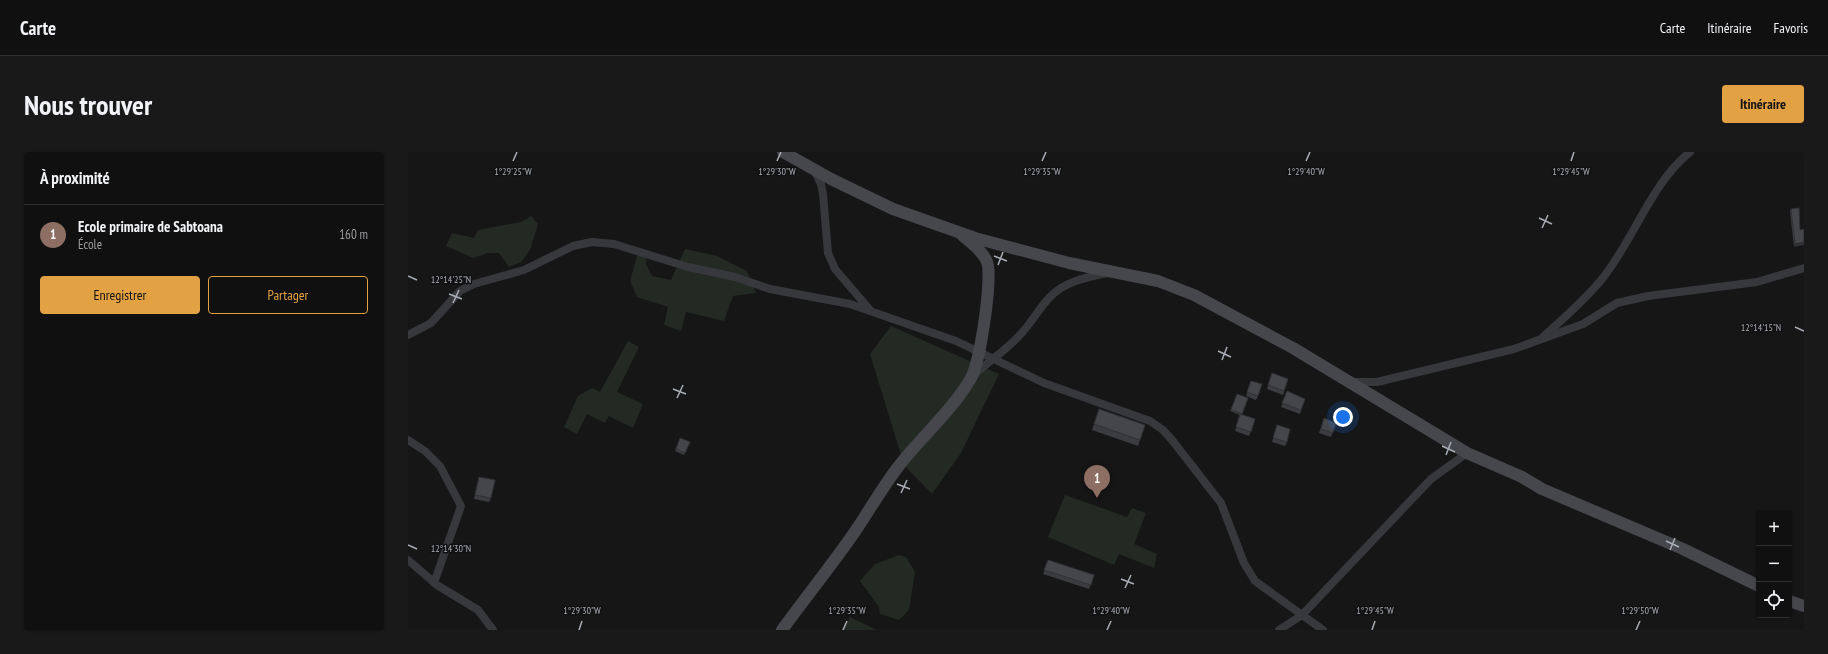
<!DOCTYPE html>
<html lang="fr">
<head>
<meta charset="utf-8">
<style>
	body { margin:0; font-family:"PT Sans Narrow",sans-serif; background:#19191a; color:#f1f3f6 }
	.controls { position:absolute; right:12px; bottom:12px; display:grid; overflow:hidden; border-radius:4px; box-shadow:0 1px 3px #0004 }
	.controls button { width:36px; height:36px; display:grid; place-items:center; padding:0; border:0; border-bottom:1px solid #303031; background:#101011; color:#f1f3f6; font:20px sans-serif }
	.you { position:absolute; left:935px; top:265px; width:14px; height:14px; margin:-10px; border:3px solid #fff; border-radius:50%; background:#1a73e8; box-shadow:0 0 0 6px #1a73e833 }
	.badge { display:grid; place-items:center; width:26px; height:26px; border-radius:50%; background:#e2a143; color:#fff; font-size:13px; font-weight:700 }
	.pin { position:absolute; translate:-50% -33px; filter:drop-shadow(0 1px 2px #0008) }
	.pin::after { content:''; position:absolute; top:21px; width:14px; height:12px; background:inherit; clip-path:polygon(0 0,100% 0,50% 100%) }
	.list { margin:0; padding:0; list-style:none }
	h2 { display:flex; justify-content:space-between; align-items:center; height:52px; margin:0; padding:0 16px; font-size:17px }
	h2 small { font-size:13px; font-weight:400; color:#9c9d9f }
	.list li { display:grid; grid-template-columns:26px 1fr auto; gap:12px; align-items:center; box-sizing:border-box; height:60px; padding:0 16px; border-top:1px solid #303031 }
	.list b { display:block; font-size:15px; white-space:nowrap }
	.list p { margin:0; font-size:13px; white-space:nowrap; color:#9c9d9f }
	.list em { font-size:13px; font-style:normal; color:#9c9d9f }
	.actions { display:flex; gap:8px; padding:12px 16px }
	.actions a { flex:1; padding:9px 0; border:1px solid #e2a143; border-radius:4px; text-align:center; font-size:14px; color:#e2a143 }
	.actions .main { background:#e2a143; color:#111 }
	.icon { flex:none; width:22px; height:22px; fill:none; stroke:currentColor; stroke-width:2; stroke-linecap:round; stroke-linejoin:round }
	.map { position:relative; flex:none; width:1396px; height:478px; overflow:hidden; border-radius:4px }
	header { display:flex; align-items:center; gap:24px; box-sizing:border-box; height:56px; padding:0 20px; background:#101011; border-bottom:1px solid #303031 }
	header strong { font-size:19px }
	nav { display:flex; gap:22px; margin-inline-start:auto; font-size:14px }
	.intro { display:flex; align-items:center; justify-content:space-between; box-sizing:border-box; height:96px; padding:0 24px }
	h1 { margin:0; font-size:28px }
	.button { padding:10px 18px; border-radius:4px; background:#e2a143; color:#111; font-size:14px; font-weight:700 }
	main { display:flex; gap:24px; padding:0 24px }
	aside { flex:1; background:#101011; border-radius:4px; box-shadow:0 1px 3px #0004 }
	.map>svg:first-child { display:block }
	.green { fill:#222a23 }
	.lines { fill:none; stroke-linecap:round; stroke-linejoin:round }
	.street { stroke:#37383c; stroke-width:8 }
	.secondary { stroke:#45474c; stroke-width:12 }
	.wall { fill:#3b3c40 }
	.shaded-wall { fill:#303134 }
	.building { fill:#45464a; stroke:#303134 }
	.ticks { fill:none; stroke:#a9aeb6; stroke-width:1.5 }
	.ticks-label { font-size:10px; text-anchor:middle; fill:#a9aeb6; stroke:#111112; stroke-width:3; stroke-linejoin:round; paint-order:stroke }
</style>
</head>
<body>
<header>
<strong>Carte</strong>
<nav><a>Carte</a><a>Itinéraire</a><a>Favoris</a></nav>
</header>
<div class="intro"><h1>Nous trouver</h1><a class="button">Itinéraire</a></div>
<main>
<aside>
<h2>À proximité<small></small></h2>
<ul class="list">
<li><span class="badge" style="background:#8d6e63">1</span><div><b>Ecole primaire de Sabtoana</b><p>École</p></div><em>160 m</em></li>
</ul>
<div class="actions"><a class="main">Enregistrer</a><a>Partager</a></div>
</aside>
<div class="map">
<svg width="1396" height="478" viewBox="0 0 1396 478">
	<rect width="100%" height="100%" fill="#161617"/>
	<!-- green -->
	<path class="green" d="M123,64L130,72L122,98L113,110L101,115L91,101H80L65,106L38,94L44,81L66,86L70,78L113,70Z
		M277,97L309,104L339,119L348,141L325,144L316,169L278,160L273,179L256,173L260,155L229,145L222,129L230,101L239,104L238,112L244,124L263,128Z
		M483,174L591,222L553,301L524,342L496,313L462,202Z
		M220,189L231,195L209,240L235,252L225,276L201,264L197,271L179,262L169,282L156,275L170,244L184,236L192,240Z
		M657,343L719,365L724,356L738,361L726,392L749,402L746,416L711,402L706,413L640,385Z
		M491,403L498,405L507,420L501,458L491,468L472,462L471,455L452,429L467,412Z
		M442,465L469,478H436Z"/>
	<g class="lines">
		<!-- street -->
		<path class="street" d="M406,18L413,32L415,42L420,101L427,117L462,158
			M0,183L23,171L52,139L66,132L116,118L165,94L184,90L206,92L280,115L327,125L362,137L442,152L462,159L548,189L636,231L742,269L755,278L764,288L813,351L836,411L847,429L915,478
			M1135,185C1155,167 1177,148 1194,127C1225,89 1244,30 1282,0
			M566,223C580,210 595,200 608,187C621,175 629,159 641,146C655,130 679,125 699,121
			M943,230H969L1106,197L1175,172L1209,151L1240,144L1349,130L1396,116
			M0,288L17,299L32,314L53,354L26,431
			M0,408L29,433L70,458L85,478
			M871,478L894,463L1023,327L1059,301"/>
		<!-- secondary -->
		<path class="secondary" d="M375,0L423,27L485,57L567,86L661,111L750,129L786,143L885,196L1059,301L1114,325L1134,337L1275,397L1351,434
			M1381,449L1396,454
			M374,478C398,445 423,414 446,381C461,359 474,336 490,315C513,285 544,259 563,226C572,211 585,125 579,110C575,99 563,91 554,83"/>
	</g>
	<!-- wall -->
	<path class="wall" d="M1383,57L1392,78L1386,95L1382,60Z
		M864,221L880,227L875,243L859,237Z
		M843,229L850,244L848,248L838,244Z
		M879,239L897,247L892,262L873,255Z
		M829,242L840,246L834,263L847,267L841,284L827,279L832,263L822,259Z
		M691,257L737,273L730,294L684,278Z
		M916,266L928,271L923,285L911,281Z
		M869,273L879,290L877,294L864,290Z
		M272,286L282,290L276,303L267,299Z
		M71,325L83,346L81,350L66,347Z
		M640,408L686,423L681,437L635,422Z"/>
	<!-- shaded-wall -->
	<path class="shaded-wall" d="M1396,90V93L1386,95L1387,92Z"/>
	<!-- building -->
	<path class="building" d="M1391,56L1392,78L1396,77V90L1387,92L1383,57Z
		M864,221L880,227L876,239L860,233Z
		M843,229L854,232L850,244L839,240Z
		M879,239L897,247L893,258L874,251Z
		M829,242L840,246L834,262L823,258Z
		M691,257L737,273L732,288L686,272Z
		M832,262L847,267L843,280L828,275Z
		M916,266L928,271L925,281L913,277Z
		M869,273L882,277L879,290L865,286Z
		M272,286L282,290L277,301L268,297Z
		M71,325L87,328L83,346L67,343Z
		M640,408L686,423L683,433L636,418Z"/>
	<!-- ticks -->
	<path class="ticks" d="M105,9L109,0M369,9L373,0M634,9L638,0M898,9L902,0M1163,9L1166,0M1131,66L1144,72M1134,76L1140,63M586,104L599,109M590,113L595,100M0,124L9,128M41,142L54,147M45,151L51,138M1387,175L1396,179M810,199L823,205M814,208L819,195M265,237L278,242M269,246L275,233M1034,294L1047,300M1038,303L1043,290M489,332L502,337M493,341L499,328M1258,389L1271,395M0,393L9,397M1262,398L1267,386M713,427L726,432M717,436L723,423M171,478L174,469M435,478L439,469M699,478L703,469M964,478L967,469M1228,478L1232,469"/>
	<g class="ticks-label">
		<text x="105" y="23">1°29'25"W</text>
		<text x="369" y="23">1°29'30"W</text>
		<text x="634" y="23">1°29'35"W</text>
		<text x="898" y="23">1°29'40"W</text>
		<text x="1163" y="23">1°29'45"W</text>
		<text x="43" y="131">12°14'25"N</text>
		<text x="1353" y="179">12°14'15"N</text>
		<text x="43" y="400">12°14'30"N</text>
		<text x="174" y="462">1°29'30"W</text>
		<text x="439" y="462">1°29'35"W</text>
		<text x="703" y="462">1°29'40"W</text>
		<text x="967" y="462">1°29'45"W</text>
		<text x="1232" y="462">1°29'50"W</text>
	</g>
</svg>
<div class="controls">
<button>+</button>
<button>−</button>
<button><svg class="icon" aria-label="locate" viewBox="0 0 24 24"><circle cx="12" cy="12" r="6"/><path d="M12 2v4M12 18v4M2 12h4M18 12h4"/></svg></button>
</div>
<div class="you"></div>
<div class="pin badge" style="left:689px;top:346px;background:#8d6e63">1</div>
</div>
</main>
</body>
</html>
